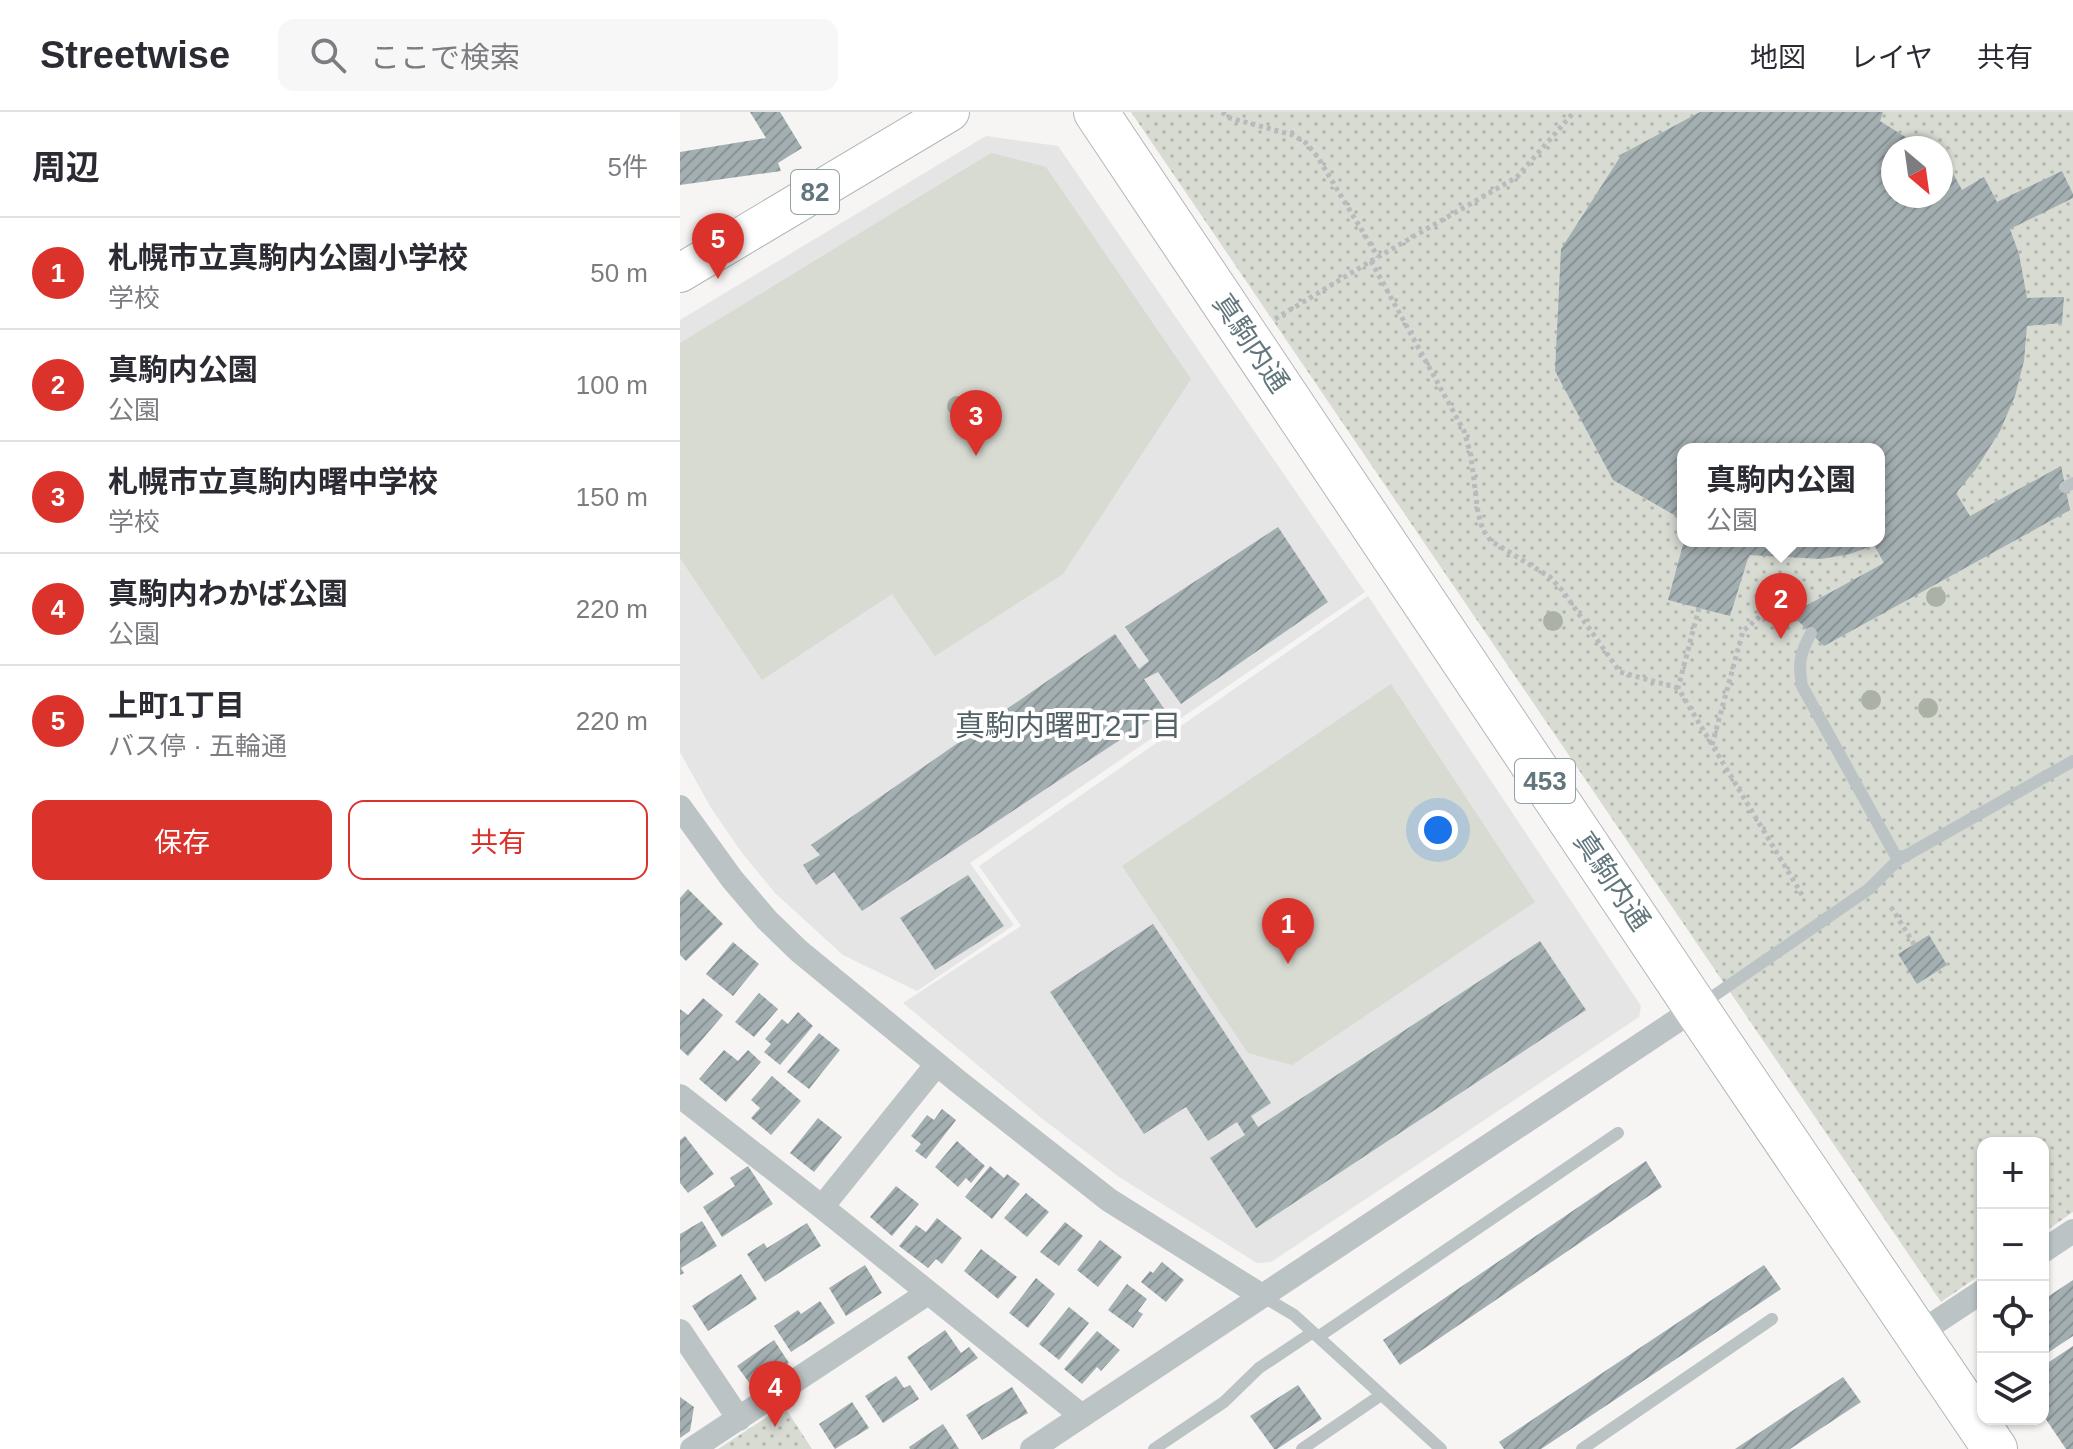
<!DOCTYPE html>
<html lang="ja">
<head>
<meta charset="utf-8">
<style>
	body { margin:0; font-family:Arial,"Noto Sans JP",sans-serif; background:#f7f7f7; color:#2b2b33 }
	.controls { position:absolute; right:24px; bottom:24px; display:grid; overflow:hidden; border-radius:16px; box-shadow:0 2px 6px #0004 }
	.controls button { width:72px; height:72px; display:grid; place-items:center; padding:0; border:0; border-bottom:2px solid #e1e1e2; background:#fff; color:#2b2b33; font:40px sans-serif }
	.compass { position:absolute; left:1201px; top:24px; width:72px; height:72px; border-radius:50%; background:#fff; box-shadow:0 2px 6px #0004; rotate:151deg }
	.you { position:absolute; left:758px; top:718px; width:28px; height:28px; margin:-20px; border:6px solid #fff; border-radius:50%; background:#1a73e8; box-shadow:0 0 0 12px #1a73e833 }
	.badge { display:grid; place-items:center; width:52px; height:52px; border-radius:50%; background:#dc322c; color:#fff; font-size:26px; font-weight:700 }
	.pin { position:absolute; translate:-50% -66px; filter:drop-shadow(0 2px 4px #0008) }
	.pin::after { content:''; position:absolute; top:42px; width:28px; height:24px; background:inherit; clip-path:polygon(0 0,100% 0,50% 100%) }
	.popup { position:absolute; left:997px; top:331px; width:208px; height:104px; box-sizing:border-box; display:grid; place-content:center; border-radius:16px; background:#fff; filter:drop-shadow(0 2px 6px #0005); font-size:26px; white-space:nowrap; color:#7c7c81 }
	.popup b { font-size:30px; color:#2b2b33 }
	.popup::after { content:''; position:absolute; left:50%; top:100%; margin-left:-16px; border:16px solid transparent; border-top-color:#fff }
	.list { margin:0; padding:0; list-style:none }
	h2 { display:flex; justify-content:space-between; align-items:center; height:104px; margin:0; padding:0 32px; font-size:34px }
	h2 small { font-size:26px; font-weight:400; color:#7c7c81 }
	.list li { display:grid; grid-template-columns:52px 1fr auto; gap:24px; align-items:center; box-sizing:border-box; height:112px; padding:0 32px; border-top:2px solid #e1e1e2 }
	.list b { display:block; font-size:30px; white-space:nowrap }
	.list p { margin:0; font-size:26px; white-space:nowrap; color:#7c7c81 }
	.list em { font-size:26px; font-style:normal; color:#7c7c81 }
	.actions { display:flex; gap:16px; padding:24px 32px }
	.actions a { flex:1; padding:18px 0; border:2px solid #dc322c; border-radius:16px; text-align:center; font-size:28px; color:#dc322c }
	.actions .main { background:#dc322c; color:#fff }
	.icon { flex:none; width:44px; height:44px; fill:none; stroke:currentColor; stroke-width:2; stroke-linecap:round; stroke-linejoin:round }
	.map { position:relative; flex:none; width:1393px; height:1337px; overflow:hidden }
	header { display:flex; align-items:center; gap:48px; box-sizing:border-box; height:112px; padding:0 40px; background:#fff; border-bottom:2px solid #e1e1e2 }
	header strong { font-size:38px }
	nav { display:flex; gap:44px; margin-inline-start:auto; font-size:28px }
	.search { width:560px; height:72px; background:#f7f7f7; display:flex; align-items:center; gap:20px; box-sizing:border-box; padding:0 28px; border-radius:16px; color:#7c7c81; font-size:30px }
	main { display:flex }
	aside { flex:1; background:#fff }
	.map>svg:first-child { display:block }
	.built { fill:#e4e5e4 }
	.park { fill:url(#park-dots); fill-rule:evenodd }
	.garden { fill:#d7dbd2 }
	.building { fill:url(#building-hatch) }
	.lines { fill:none; stroke-linecap:round; stroke-linejoin:round }
	.primary-casing { stroke:#b0b7b9; stroke-width:40 }
	.highway-casing { stroke:#b2b7b9; stroke-width:46 }
	.path { stroke:#b7bbbd; stroke-width:5; stroke-dasharray:4 4; stroke-linecap:butt }
	.lane { stroke:#bcc3c5; stroke-width:12 }
	.street { stroke:#bcc3c5; stroke-width:24 }
	.primary { stroke:#fff; stroke-width:38 }
	.highway { stroke:#fff; stroke-width:44 }
	.tree { fill:#abb1a5 }
	.labels { text-anchor:middle; dominant-baseline:central; stroke-width:8; stroke-linejoin:round; paint-order:stroke }
	.shield { fill:#fff; stroke:#91a0a4; stroke-width:2 }
	.shield-label { font-size:26px; font-weight:bold; fill:#62777d }
	.street-label { font-size:28px; fill:#62777d; stroke:#fff }
	.neighbourhood-label { font-size:30px; fill:#546368; stroke:#fff }
</style>
</head>
<body>
<header>
<strong>Streetwise</strong>
<div class="search"><svg class="icon" aria-label="search" viewBox="0 0 24 24"><circle cx="10" cy="10" r="6"/><path d="M15 15l6 6"/></svg>ここで検索</div>
<nav><a>地図</a><a>レイヤ</a><a>共有</a></nav>
</header>
<main>
<aside>
<h2>周辺<small>5件</small></h2>
<ul class="list">
<li><span class="badge">1</span><div><b>札幌市立真駒内公園小学校</b><p>学校</p></div><em>50 m</em></li>
<li><span class="badge">2</span><div><b>真駒内公園</b><p>公園</p></div><em>100 m</em></li>
<li><span class="badge">3</span><div><b>札幌市立真駒内曙中学校</b><p>学校</p></div><em>150 m</em></li>
<li><span class="badge">4</span><div><b>真駒内わかば公園</b><p>公園</p></div><em>220 m</em></li>
<li><span class="badge">5</span><div><b>上町1丁目</b><p>バス停 · 五輪通</p></div><em>220 m</em></li>
</ul>
<div class="actions"><a class="main">保存</a><a>共有</a></div>
</aside>
<div class="map">
<svg width="1393" height="1337" viewBox="0 0 1393 1337">
	<defs>
		<pattern id="park-dots" width="8" height="8" patternUnits="userSpaceOnUse" patternTransform="scale(2)"><rect width="8" height="8" fill="#d7dbd2"/><path d="M2 2h.1M6 6h.1" fill="none" stroke="#b2b6b0" stroke-width="1.8" stroke-linecap="round"/></pattern>
		<pattern id="building-hatch" width="6" height="6" patternUnits="userSpaceOnUse" patternTransform="scale(2)"><rect width="6" height="6" fill="#a4afb2"/><path d="M-1 1l2-2M0 6l6-6M5 7l2-2" fill="none" stroke="#899396"/></pattern>
	</defs>
	<rect width="100%" height="100%" fill="#f6f5f3"/>
	<!-- built -->
	<path class="built" d="M306,24L378,34L685,480L290,751L334,813L237,879L163,843L95,781L62,741L31,696L0,640V208Z
		M688,484L961,894L959,905L591,1150L577,1151L439,1065L360,1005L223,891L341,814L299,754Z"/>
	<!-- park -->
	<path class="park" d="M451,0H1393V1100L1363,1121V1031H1303V1161L1261,1190ZM1213,36H1261V84H1213ZM1003,337H1199V429H1003Z
		M104,1294L132,1337H38Z"/>
	<!-- garden -->
	<path class="garden" d="M311,41L366,55L511,267L383,462L255,544L212,482L82,568L0,446V231Z
		M711,572L855,790L612,953L568,941L442,754Z"/>
	<!-- building -->
	<path class="building" d="M70,0H100L122,36L98,51L101,59L0,73V40L86,26Z
		M1020,0H1203L1200,9L1243,36H1213V84H1261V47L1268,52L1282,78L1304,65L1317,90L1382,59L1393,82V86L1330,117L1339,142L1347,186L1384,185L1382,211L1347,214L1344,249L1335,284L1320,319L1296,357L1276,381L1290,404L1381,354L1390,398L1144,534L1111,502L1204,451L1194,433L1170,442L1141,447L1069,443L1050,504L988,488L1004,429H1199V337H1003V408L933,368L875,259L881,137L942,42Z
		M598,415L648,490L501,592L478,560L464,567L485,598L182,799L154,760L136,773L123,753L140,743L131,733L435,522L459,557L469,549L445,515Z
		M288,763L324,814L255,858L220,806Z
		M8,777L43,812L6,849L0,843V786Z
		M473,812L591,991L571,1004L578,1015L860,829L906,898L576,1116L530,1046L565,1023L557,1010L528,1029L506,995L464,1022L370,880Z
		M1249,823L1267,853L1237,872L1218,842Z
		M53,830L79,852L53,884L26,862Z
		M79,881L98,897L74,925L55,910Z
		M23,886L43,903L8,944L0,937V897L8,903Z
		M118,900L133,914L100,953L84,940L91,932L85,927L102,907L108,912Z
		M139,921L160,938L129,977L107,960Z
		M44,938L58,949L68,938L81,950L46,990L19,967Z
		M92,964L121,989L91,1023L71,1006L80,996L71,988Z
		M262,997L276,1008L246,1047L235,1039L241,1032L231,1024L247,1003L254,1008Z
		M138,1006L162,1025L134,1060L110,1041Z
		M5,1024L34,1062L8,1081L0,1071V1028Z
		M277,1029L305,1054L291,1071L286,1066L278,1075L255,1055Z
		M966,1049L982,1075L720,1253L703,1228Z
		M68,1054L93,1092L42,1125L23,1095L55,1074L50,1066Z
		M310,1054L324,1066L327,1062L340,1072L312,1107L285,1085Z
		M216,1074L239,1092L212,1124L190,1105Z
		M346,1081L369,1100L347,1125L324,1106Z
		M257,1106L282,1126L262,1152L256,1147L248,1156L219,1134L236,1113L246,1120Z
		M22,1109L37,1134L1,1156L4,1161L0,1163V1122Z
		M385,1110L403,1124L379,1154L360,1140Z
		M127,1111L141,1134L85,1170L67,1142L84,1131L87,1136Z
		M420,1128L442,1145L418,1175L397,1158Z
		M301,1137L337,1165L318,1187L284,1159Z
		M482,1150L504,1168L486,1190L461,1170L470,1159L473,1161Z
		M185,1153L202,1181L166,1204L149,1176Z
		M1084,1153L1101,1177L861,1337H824L819,1330Z
		M61,1162L77,1187L28,1219L12,1194Z
		M356,1166L375,1182L348,1216L329,1201Z
		M1393,1168V1224L1363,1244V1188Z
		M447,1172L467,1187L458,1199L463,1202L453,1216L428,1198Z
		M140,1189L155,1211L111,1240L94,1214L118,1198L121,1202Z
		M389,1195L409,1211L379,1248L359,1232Z
		M265,1218L281,1241L289,1235L298,1246L251,1279L227,1245Z
		M417,1219L440,1238L421,1259L417,1255L402,1272L384,1257Z
		M94,1228L109,1251L73,1276L57,1254Z
		M1393,1234V1337H1386L1363,1303V1254Z
		M216,1264L224,1276L230,1273L239,1287L203,1311L185,1284Z
		M1163,1265L1181,1290L1110,1337H1055Z
		M618,1273L642,1307L597,1337H594L570,1304Z
		M332,1275L348,1301L302,1328L286,1303Z
		M0,1285L14,1295L10,1319L0,1326Z
		M172,1290L189,1316L155,1337L139,1312Z
		M263,1312L279,1337H230L229,1335Z"/>
	<g class="lines">
		<defs>
			<path id="primary" d="M0,161L270,0"/>
			<path id="highway" d="M416,0L1016,896L1315,1337"/>
		</defs>
		<!-- primary casing -->
		<use href="#primary" class="primary-casing"/>
		<!-- highway casing -->
		<use href="#highway" class="highway-casing"/>
		<!-- path -->
		<path class="path" d="M542,0L550,6L613,23L626,31L637,44L698,145
			M691,149L784,319L791,344L798,401L803,418L811,429L870,465L882,478L940,560L998,576
			M595,207L691,149L837,65L894,0
			M1019,496L998,576L1124,786
			M1032,633L1063,519L1084,501
			M1211,795L1234,832"/>
		<!-- lane -->
		<path class="lane" d="M1385,375L1393,371
			M1131,521C1120,542 1118,550 1122,574L1218,748
			M1022,892L1189,777L1218,748L1393,649
			M582,1184L614,1203L761,1337
			M638,1225L938,1021
			M474,1337L544,1290L579,1256L633,1220
			M622,1337L701,1283
			M902,1337L1092,1207"/>
		<!-- street -->
		<path class="street" d="M0,695L52,767L87,808L119,839L280,971L429,1088L582,1184
			M0,984L142,1095L402,1304
			M142,1095L257,952
			M1363,1139L1393,1119
			M0,1219L59,1307
			M1238,1222L1303,1179
			M12,1337L248,1181
			M352,1337L1016,896"/>
		<!-- primary -->
		<use href="#primary" class="primary"/>
		<!-- highway -->
		<use href="#highway" class="highway"/>
	</g>
	<!-- trees -->
	<g class="tree">
		<circle cx="277" cy="294" r="10"/>
		<circle cx="1256" cy="485" r="10"/>
		<circle cx="873" cy="509" r="10"/>
		<circle cx="1191" cy="588" r="10"/>
		<circle cx="1248" cy="596" r="10"/>
	</g>
	<g class="labels">
		<!-- shield labels -->
		<g class="shield">
			<rect x="111" y="58" width="48" height="44" rx="6"/>
			<rect x="835" y="647" width="60" height="44" rx="6"/>
		</g>
		<g class="shield-label">
			<text x="135" y="80">82</text>
			<text x="865" y="669">453</text>
		</g>
		<!-- street labels -->
		<g class="street-label">
			<text transform="translate(571 231) rotate(56)">真駒内通</text>
			<text transform="translate(932 769) rotate(56)">真駒内通</text>
		</g>
		<!-- neighbourhood labels -->
		<g class="neighbourhood-label">
			<text x="388" y="613">真駒内曙町2丁目</text>
		</g>
	</g>
</svg>
<div class="controls">
<button>+</button>
<button>−</button>
<button><svg class="icon" aria-label="locate" viewBox="0 0 24 24"><circle cx="12" cy="12" r="6"/><path d="M12 2v4M12 18v4M2 12h4M18 12h4"/></svg></button>
<button><svg class="icon" aria-label="layers" viewBox="0 0 24 24"><path d="M12 4l9 5-9 5-9-5zM3 14l9 5 9-5"/></svg></button>
</div>
<svg class="compass" viewBox="-18 -18 36 36"><path d="M0-13l5 13h-10z" fill="#e53935"/><path d="M0 13l5-13h-10z" fill="#7c7c81"/></svg>
<div class="you"></div>
<div class="pin badge" style="left:608px;top:852px">1</div>
<div class="pin badge" style="left:1101px;top:527px">2</div>
<div class="popup"><b>真駒内公園</b>公園</div>
<div class="pin badge" style="left:296px;top:344px">3</div>
<div class="pin badge" style="left:95px;top:1315px">4</div>
<div class="pin badge" style="left:38px;top:167px">5</div>
</div>
</main>
</body>
</html>
